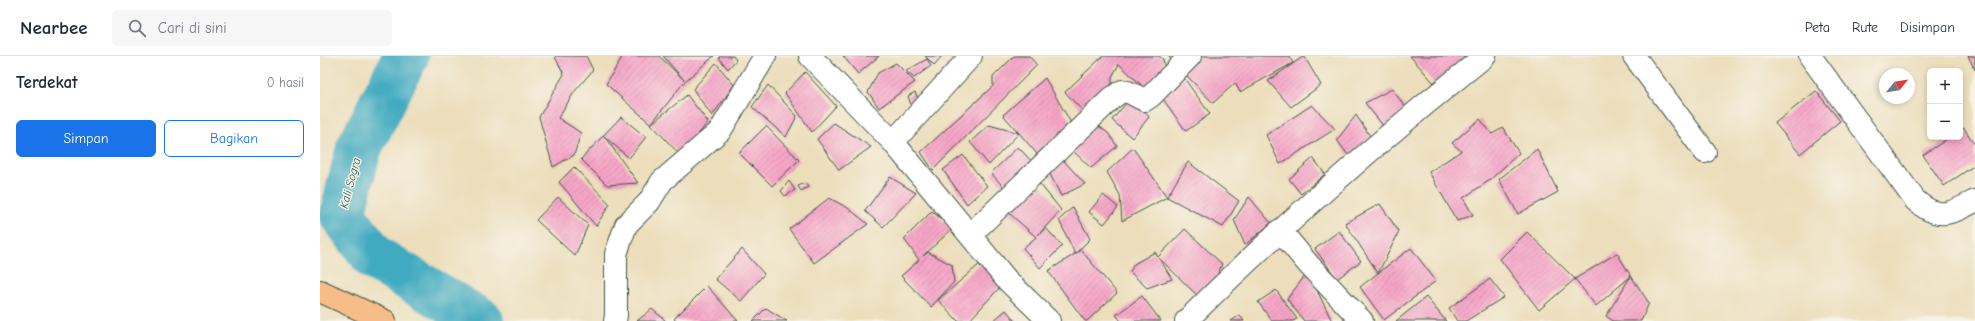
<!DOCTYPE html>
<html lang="id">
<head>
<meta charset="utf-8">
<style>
	body { margin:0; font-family:"Comic Neue",sans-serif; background:#f6f6f7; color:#1f2937 }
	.controls { position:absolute; right:12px; top:12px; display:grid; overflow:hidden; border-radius:6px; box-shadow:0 2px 6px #0003 }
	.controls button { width:36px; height:36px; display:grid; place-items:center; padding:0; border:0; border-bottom:1px solid #e0e1e3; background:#fff; color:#1f2937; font:20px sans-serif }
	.compass { position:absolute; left:1559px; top:12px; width:36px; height:36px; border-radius:50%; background:#fff; box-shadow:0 2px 6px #0003; rotate:60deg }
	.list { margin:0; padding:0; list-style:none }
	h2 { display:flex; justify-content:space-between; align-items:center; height:52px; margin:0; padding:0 16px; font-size:17px }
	h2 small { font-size:13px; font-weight:400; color:#747a83 }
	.actions { display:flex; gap:8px; padding:12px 16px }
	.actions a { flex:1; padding:9px 0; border:1px solid #1a73e8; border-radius:6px; text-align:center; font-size:14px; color:#1a73e8 }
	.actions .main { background:#1a73e8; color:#fff }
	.icon { flex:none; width:22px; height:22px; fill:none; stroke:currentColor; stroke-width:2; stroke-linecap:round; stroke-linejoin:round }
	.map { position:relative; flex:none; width:1655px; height:265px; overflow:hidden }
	header { display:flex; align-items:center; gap:24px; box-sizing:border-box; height:56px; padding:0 20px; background:#fff; border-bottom:1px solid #e0e1e3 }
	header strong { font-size:19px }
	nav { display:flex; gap:22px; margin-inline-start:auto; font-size:14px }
	.search { width:280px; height:36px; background:#f6f6f7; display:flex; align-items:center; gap:10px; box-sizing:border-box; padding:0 14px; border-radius:6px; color:#747a83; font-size:15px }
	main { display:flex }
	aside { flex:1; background:#fff }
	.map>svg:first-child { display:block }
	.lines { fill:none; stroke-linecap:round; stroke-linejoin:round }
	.river { stroke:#41aac0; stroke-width:46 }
	.building { fill:url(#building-hatch) }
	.minor-casing { stroke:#3e5548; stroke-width:24 }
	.major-casing { stroke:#3e5548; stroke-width:24 }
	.minor { stroke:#fff; stroke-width:22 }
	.major { stroke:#f7bd88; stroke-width:22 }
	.labels { text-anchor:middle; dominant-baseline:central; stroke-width:3; stroke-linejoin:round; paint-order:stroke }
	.water-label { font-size:12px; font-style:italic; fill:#295e5e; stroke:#f7f3e8 }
</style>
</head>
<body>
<header>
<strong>Nearbee</strong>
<div class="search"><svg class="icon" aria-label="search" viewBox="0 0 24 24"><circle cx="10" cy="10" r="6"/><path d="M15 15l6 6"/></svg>Cari di sini</div>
<nav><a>Peta</a><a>Rute</a><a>Disimpan</a></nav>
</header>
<main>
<aside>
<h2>Terdekat<small>0 hasil</small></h2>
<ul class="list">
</ul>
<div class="actions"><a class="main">Simpan</a><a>Bagikan</a></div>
</aside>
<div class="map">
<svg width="1655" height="265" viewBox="0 0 1655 265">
	<defs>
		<pattern id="building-hatch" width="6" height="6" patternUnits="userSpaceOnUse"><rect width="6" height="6" fill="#f7a5c7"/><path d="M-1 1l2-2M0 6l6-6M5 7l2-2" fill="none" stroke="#c788a2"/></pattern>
	</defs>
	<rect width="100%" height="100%" fill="#f7f3e8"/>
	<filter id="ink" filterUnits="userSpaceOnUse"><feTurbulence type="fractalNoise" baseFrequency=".025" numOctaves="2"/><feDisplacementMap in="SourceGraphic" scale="8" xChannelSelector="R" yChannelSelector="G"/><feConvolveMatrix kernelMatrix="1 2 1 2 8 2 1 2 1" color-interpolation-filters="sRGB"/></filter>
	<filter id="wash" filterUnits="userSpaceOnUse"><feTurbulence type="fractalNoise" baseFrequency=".012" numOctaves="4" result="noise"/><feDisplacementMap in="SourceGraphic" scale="16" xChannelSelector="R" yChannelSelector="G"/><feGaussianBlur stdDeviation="0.9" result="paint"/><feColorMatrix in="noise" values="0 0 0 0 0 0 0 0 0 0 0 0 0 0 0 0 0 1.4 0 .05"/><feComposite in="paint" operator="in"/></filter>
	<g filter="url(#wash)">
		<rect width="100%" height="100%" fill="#ecdebb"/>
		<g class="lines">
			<!-- river -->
			<path class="river" d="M86,0L39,92L22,159L55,202L161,265"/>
		</g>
		<g id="blocks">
			<!-- building -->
			<path class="building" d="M236,0H266L273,14L255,35L238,62L261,77L254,99L233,111L219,61L244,18L235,1Z
				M303,0H339L364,24L343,0H394L365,25L331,68L286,28Z
				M400,0H413L416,4L408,13L399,2Z
				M523,0H559L538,18Z
				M605,0H622L614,9Z
				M694,0H709L717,9L613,114L601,96L673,30V21Z
				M783,0H839L843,3L848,28L861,18L890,58L866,75L837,35L832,39L799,8L792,21V41L772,65L788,77L797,90L771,112L749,91L772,65L745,36Z
				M848,0H969L973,7L920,36L915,27L893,47Z
				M984,0L1001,29L971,51L948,25Z
				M1090,0H1142L1150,9L1121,35Z
				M1648,0H1655V14Z
				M607,3L611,10L594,22L586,15Z
				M396,7L414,29L392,60L373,33Z
				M576,7L595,26L559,52L548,36L558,17Z
				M485,16L516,50L492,76L465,37Z
				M725,22L751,67L718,99L699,77L669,109L650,86L669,69L699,77L683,59Z
				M448,29L477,60L466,81L432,51Z
				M1072,33L1086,52L1065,72L1045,47Z
				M1496,35L1520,65L1480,98L1455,67Z
				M595,36L598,43L591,49L588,40Z
				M367,39L388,66L361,100L331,68Z
				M812,40L829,61L812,82L792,64Z
				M992,49L1015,73L960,108L946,79Z
				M1036,59L1052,83L1028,99L1017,84Z
				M301,61L326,81L309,102L284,80L318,127L287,129L261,103Z
				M1160,63L1172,78L1183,72L1199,97L1170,124L1143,142L1153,159L1137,165L1109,116L1141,95L1132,87Z
				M514,67L551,91L519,114L497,83Z
				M446,70L479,104L452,130L419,97Z
				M1644,72L1655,89V109L1624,130L1603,99L1630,81H1640V75Z
				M698,91L717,111L689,137L671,117Z
				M813,92L847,141L802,165L800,139L787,116Z
				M1217,93L1238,136L1198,158L1179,123Z
				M735,95L765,128L741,140L724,106Z
				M643,99L667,130L647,148L623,114Z
				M993,102L1005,118L981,138L969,123Z
				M868,106L919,145L903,171L847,141Z
				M254,111L290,148L276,170L239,126Z
				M570,121L596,137L563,171L545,155Z
				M469,125L475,134L465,140L461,135Z
				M485,127L488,131L481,135L478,130Z
				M720,128L741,154L718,179L726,172L742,190L720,212L703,192L716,181L681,150Z
				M783,139L798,151L784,168L769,156Z
				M238,141L268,169L255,200L216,164Z
				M929,141L951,167L925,189L914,164Z
				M509,142L528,152L548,168L494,207L469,173Z
				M1060,148L1079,176L1058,217L1091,192L1116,225L1064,264L1040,231L1058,217L1025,167Z
				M753,151L770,183L755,198L761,194L797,237L767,265H765L728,215L755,198L739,164Z
				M612,155L632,173L603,200L608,196L632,209L634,226L611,251L581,220L599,204L584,183Z
				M865,173L902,208L885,247L839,202L852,223L827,232L810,216L814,208L835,196L838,201Z
				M1019,175L1041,205L1017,223L995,193Z
				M1207,176L1255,223L1297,197L1311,220L1276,250L1255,223L1219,254L1180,203Z
				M422,193L444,218L421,245L395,223Z
				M668,201L681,230L649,265H638L618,244Z
				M988,216L1012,265H984L967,243Z
				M1311,220L1329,247L1321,265H1293L1286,260Z
				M1170,223L1184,241L1146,265H1137L1129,252Z
				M387,230L418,265H356L354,263Z
				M956,234L977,263L973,265H952L938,246Z
				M822,240L841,265H801L796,259Z
				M1106,241L1126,265H1076Z
				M446,252L467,265H433Z
				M332,253L346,265H317Z
				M686,254L695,265H673Z
				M920,259L924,265H911Z"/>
		</g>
	</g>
	<g filter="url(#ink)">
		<use href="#blocks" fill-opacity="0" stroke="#3e5548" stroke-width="1"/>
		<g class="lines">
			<defs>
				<path id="minor" d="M490,0L573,86L686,223L729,265
					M1314,0L1385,96
					M1490,0L1595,144C1618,165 1630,158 1655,145
					M573,86L651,0
					M960,174L989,209L1042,265
					M650,179L792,42L802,35C811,35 816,41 825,44L831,40L870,0
					M295,265L296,259V198L306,169L329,146L342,125L400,75L445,0
					M866,265C961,171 1061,82 1165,0"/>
				<path id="major" d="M0,235L65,265"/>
			</defs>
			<!-- minor casing -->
			<use href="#minor" class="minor-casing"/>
			<!-- major casing -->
			<use href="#major" class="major-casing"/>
			<!-- minor -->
			<use href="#minor" class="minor"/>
			<!-- major -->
			<use href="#major" class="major"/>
		</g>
	</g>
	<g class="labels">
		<!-- water labels -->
		<g class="water-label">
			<text transform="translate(30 127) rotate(-75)">Kali Sogra</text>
		</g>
	</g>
</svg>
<div class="controls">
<button>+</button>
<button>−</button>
</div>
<svg class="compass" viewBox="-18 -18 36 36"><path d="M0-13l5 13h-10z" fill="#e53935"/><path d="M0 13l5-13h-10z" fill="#747a83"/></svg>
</div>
</main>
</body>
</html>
